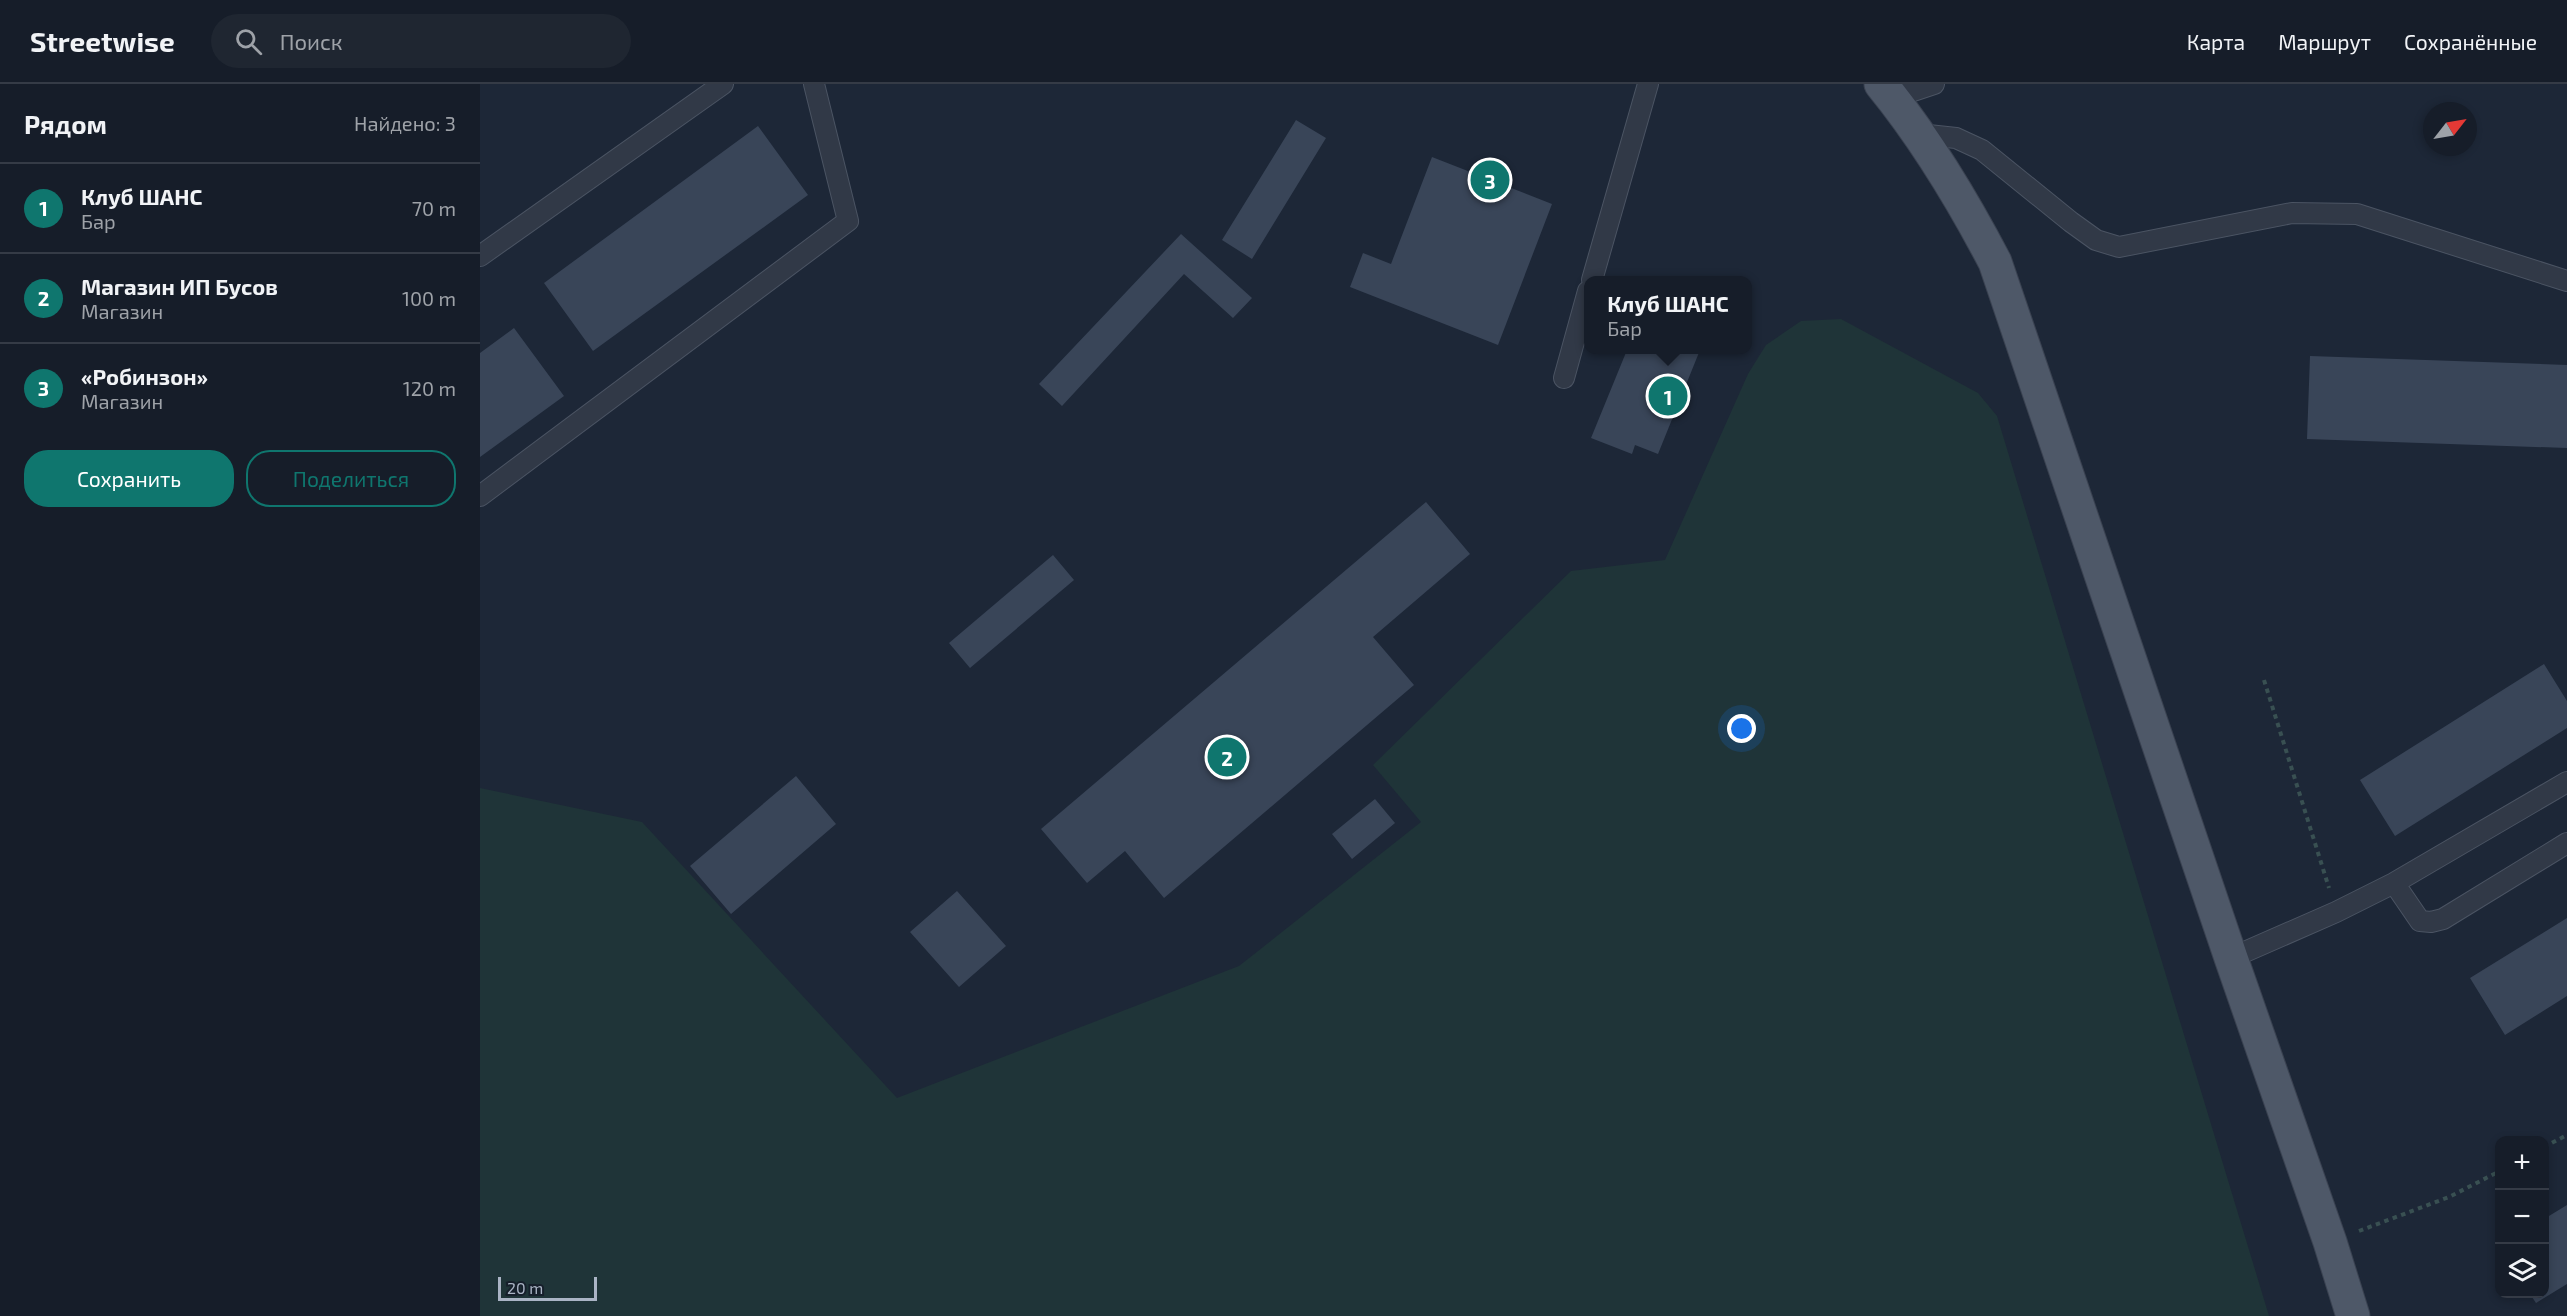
<!DOCTYPE html>
<html lang="ru">
<head>
<meta charset="utf-8">
<style>
	body { margin:0; font-family:"Exo 2",sans-serif; background:#1f2631; color:#f1f3f6 }
	.controls { position:absolute; right:18px; bottom:18px; display:grid; overflow:hidden; border-radius:12px; box-shadow:0 3px 9px #0003 }
	.controls button { width:54px; height:54px; display:grid; place-items:center; padding:0; border:0; border-bottom:2px solid #353b46; background:#161d29; color:#f1f3f6; font:30px sans-serif }
	.compass { position:absolute; left:1943px; top:18px; width:54px; height:54px; border-radius:50%; background:#161d29; box-shadow:0 3px 9px #0003; rotate:59deg }
	.scale { position:absolute; left:18px; bottom:15px; width:99px; box-sizing:border-box; padding-left:6px; border:3px solid #aab4c5; border-top:0; font-size:16px; line-height:21px; white-space:nowrap; color:#aab4c5; -webkit-text-stroke:4px #161f2b; paint-order:stroke }
	.you { position:absolute; left:1262px; top:645px; width:21px; height:21px; margin:-15px; border:4px solid #fff; border-radius:50%; background:#1a73e8; box-shadow:0 0 0 9px #1a73e833 }
	.badge { display:grid; place-items:center; width:39px; height:39px; border-radius:50%; background:#0f766e; color:#fff; font-size:20px; font-weight:700 }
	.pin { position:absolute; translate:-50% -50%; border:3px solid #fff; box-shadow:0 2px 6px #0006 }
	.popup { position:absolute; left:1104px; top:192px; width:168px; height:78px; box-sizing:border-box; display:grid; place-content:center; border-radius:12px; background:#161d29; filter:drop-shadow(0 2px 4px #0005); font-size:20px; white-space:nowrap; color:#9ea2a8 }
	.popup b { font-size:22px; color:#f1f3f6 }
	.popup::after { content:''; position:absolute; left:50%; top:100%; margin-left:-12px; border:12px solid transparent; border-top-color:#161d29 }
	.list { margin:0; padding:0; list-style:none }
	h2 { display:flex; justify-content:space-between; align-items:center; height:78px; margin:0; padding:0 24px; font-size:26px }
	h2 small { font-size:20px; font-weight:400; color:#9ea2a8 }
	.list li { display:grid; grid-template-columns:39px 1fr auto; gap:18px; align-items:center; box-sizing:border-box; height:90px; padding:0 24px; border-top:2px solid #353b46 }
	.list b { display:block; font-size:22px; white-space:nowrap }
	.list p { margin:0; font-size:20px; white-space:nowrap; color:#9ea2a8 }
	.list em { font-size:20px; font-style:normal; color:#9ea2a8 }
	.actions { display:flex; gap:12px; padding:18px 24px }
	.actions a { flex:1; padding:14px 0; border:2px solid #0f766e; border-radius:24px; text-align:center; font-size:21px; color:#0f766e }
	.actions .main { background:#0f766e; color:#fff }
	.icon { flex:none; width:33px; height:33px; fill:none; stroke:currentColor; stroke-width:2; stroke-linecap:round; stroke-linejoin:round }
	.map { position:relative; flex:none; width:2087px; height:1232px; overflow:hidden }
	header { display:flex; align-items:center; gap:36px; box-sizing:border-box; height:84px; padding:0 30px; background:#161d29; border-bottom:2px solid #353b46 }
	header strong { font-size:28px }
	nav { display:flex; gap:33px; margin-inline-start:auto; font-size:21px }
	.search { width:420px; height:54px; background:#1f2631; display:flex; align-items:center; gap:15px; box-sizing:border-box; padding:0 21px; border-radius:33px; color:#9ea2a8; font-size:22px }
	main { display:flex }
	aside { flex:1; background:#161d29 }
	.map>svg:first-child { display:block }
	.green { fill:#1f3438 }
	.building { fill:#394558 }
	.lines { fill:none; stroke-linecap:round; stroke-linejoin:round }
	.lane-casing { stroke:#4b5463; stroke-width:22 }
	.primary-casing { stroke:#3a4251; stroke-width:35 }
	.path { stroke:#395052; stroke-width:4; stroke-dasharray:4.5 4.5; stroke-linecap:butt }
	.lane { stroke:#313947; stroke-width:20 }
	.primary { stroke:#4e5868; stroke-width:33 }
</style>
</head>
<body>
<header>
<strong>Streetwise</strong>
<div class="search"><svg class="icon" aria-label="search" viewBox="0 0 24 24"><circle cx="10" cy="10" r="6"/><path d="M15 15l6 6"/></svg>Поиск</div>
<nav><a>Карта</a><a>Маршрут</a><a>Сохранённые</a></nav>
</header>
<main>
<aside>
<h2>Рядом<small>Найдено: 3</small></h2>
<ul class="list">
<li><span class="badge">1</span><div><b>Клуб ШАНС</b><p>Бар</p></div><em>70 m</em></li>
<li><span class="badge">2</span><div><b>Магазин ИП Бусов</b><p>Магазин</p></div><em>100 m</em></li>
<li><span class="badge">3</span><div><b>«Робинзон»</b><p>Магазин</p></div><em>120 m</em></li>
</ul>
<div class="actions"><a class="main">Сохранить</a><a>Поделиться</a></div>
</aside>
<div class="map">
<svg width="2087" height="1232" viewBox="0 0 2087 1232">
	<rect width="100%" height="100%" fill="#1d2737"/>
	<!-- green -->
	<path class="green" d="M1361,235L1498,309L1517,332L1789,1232H0V704L162,738L417,1014L759,882L941,738L893,681L1091,487L1185,476L1268,290L1286,261L1321,237Z"/>
	<!-- building -->
	<path class="building" d="M816,36L846,54L772,175L742,156Z
		M278,42L328,111L113,267L64,199Z
		M952,73L1072,120L1018,261L870,203L883,169L911,180Z
		M701,150L772,214L753,234L704,190L582,322L559,300Z
		M34,244L84,312L0,373V269Z
		M1147,266H1220L1178,370L1155,361L1152,370L1111,354Z
		M1830,272L2087,281V364L1827,355Z
		M946,418L990,470L893,553L934,601L684,814L645,767L607,799L561,745Z
		M573,471L594,496L490,584L469,559Z
		M2064,580L2087,617V644L1915,752L1880,696Z
		M316,692L356,740L251,830L210,782Z
		M895,715L915,739L872,775L852,750Z
		M477,807L526,862L479,903L430,848Z
		M2087,834V912L2025,951L1990,894Z
		M2087,1121V1200L2056,1219L2050,1210H2064V1135Z"/>
	<g class="lines">
		<defs>
			<path id="lane" d="M1412,14L1454,0
				M1439,50L1476,54L1502,66L1591,138L1616,156L1639,163L1812,129L1877,130L2087,197
				M0,172L243,0
				M1112,196L1168,0
				M1084,294L1108,207
				M0,412L368,137L334,0
				M1914,799L1940,837L1951,838L1963,835L2087,759
				M1751,874L1856,828L1914,799L2087,698"/>
			<path id="primary" d="M1401,0C1446,55 1482,115 1515,178L1751,874L1850,1158L1873,1232"/>
		</defs>
		<!-- lane casing -->
		<use href="#lane" class="lane-casing"/>
		<!-- primary casing -->
		<use href="#primary" class="primary-casing"/>
		<!-- path -->
		<path class="path" d="M1784,596L1849,804
			M2064,1063L2087,1051
			M1879,1147L1969,1113L2020,1087"/>
		<!-- lane -->
		<use href="#lane" class="lane"/>
		<!-- primary -->
		<use href="#primary" class="primary"/>
	</g>
</svg>
<div class="controls">
<button>+</button>
<button>−</button>
<button><svg class="icon" aria-label="layers" viewBox="0 0 24 24"><path d="M12 4l9 5-9 5-9-5zM3 14l9 5 9-5"/></svg></button>
</div>
<svg class="compass" viewBox="-18 -18 36 36"><path d="M0-13l5 13h-10z" fill="#e53935"/><path d="M0 13l5-13h-10z" fill="#9ea2a8"/></svg>
<div class="scale">20 m</div>
<div class="you"></div>
<div class="pin badge" style="left:1188px;top:312px">1</div>
<div class="popup"><b>Клуб ШАНС</b>Бар</div>
<div class="pin badge" style="left:747px;top:673px">2</div>
<div class="pin badge" style="left:1010px;top:96px">3</div>
</div>
</main>
</body>
</html>
